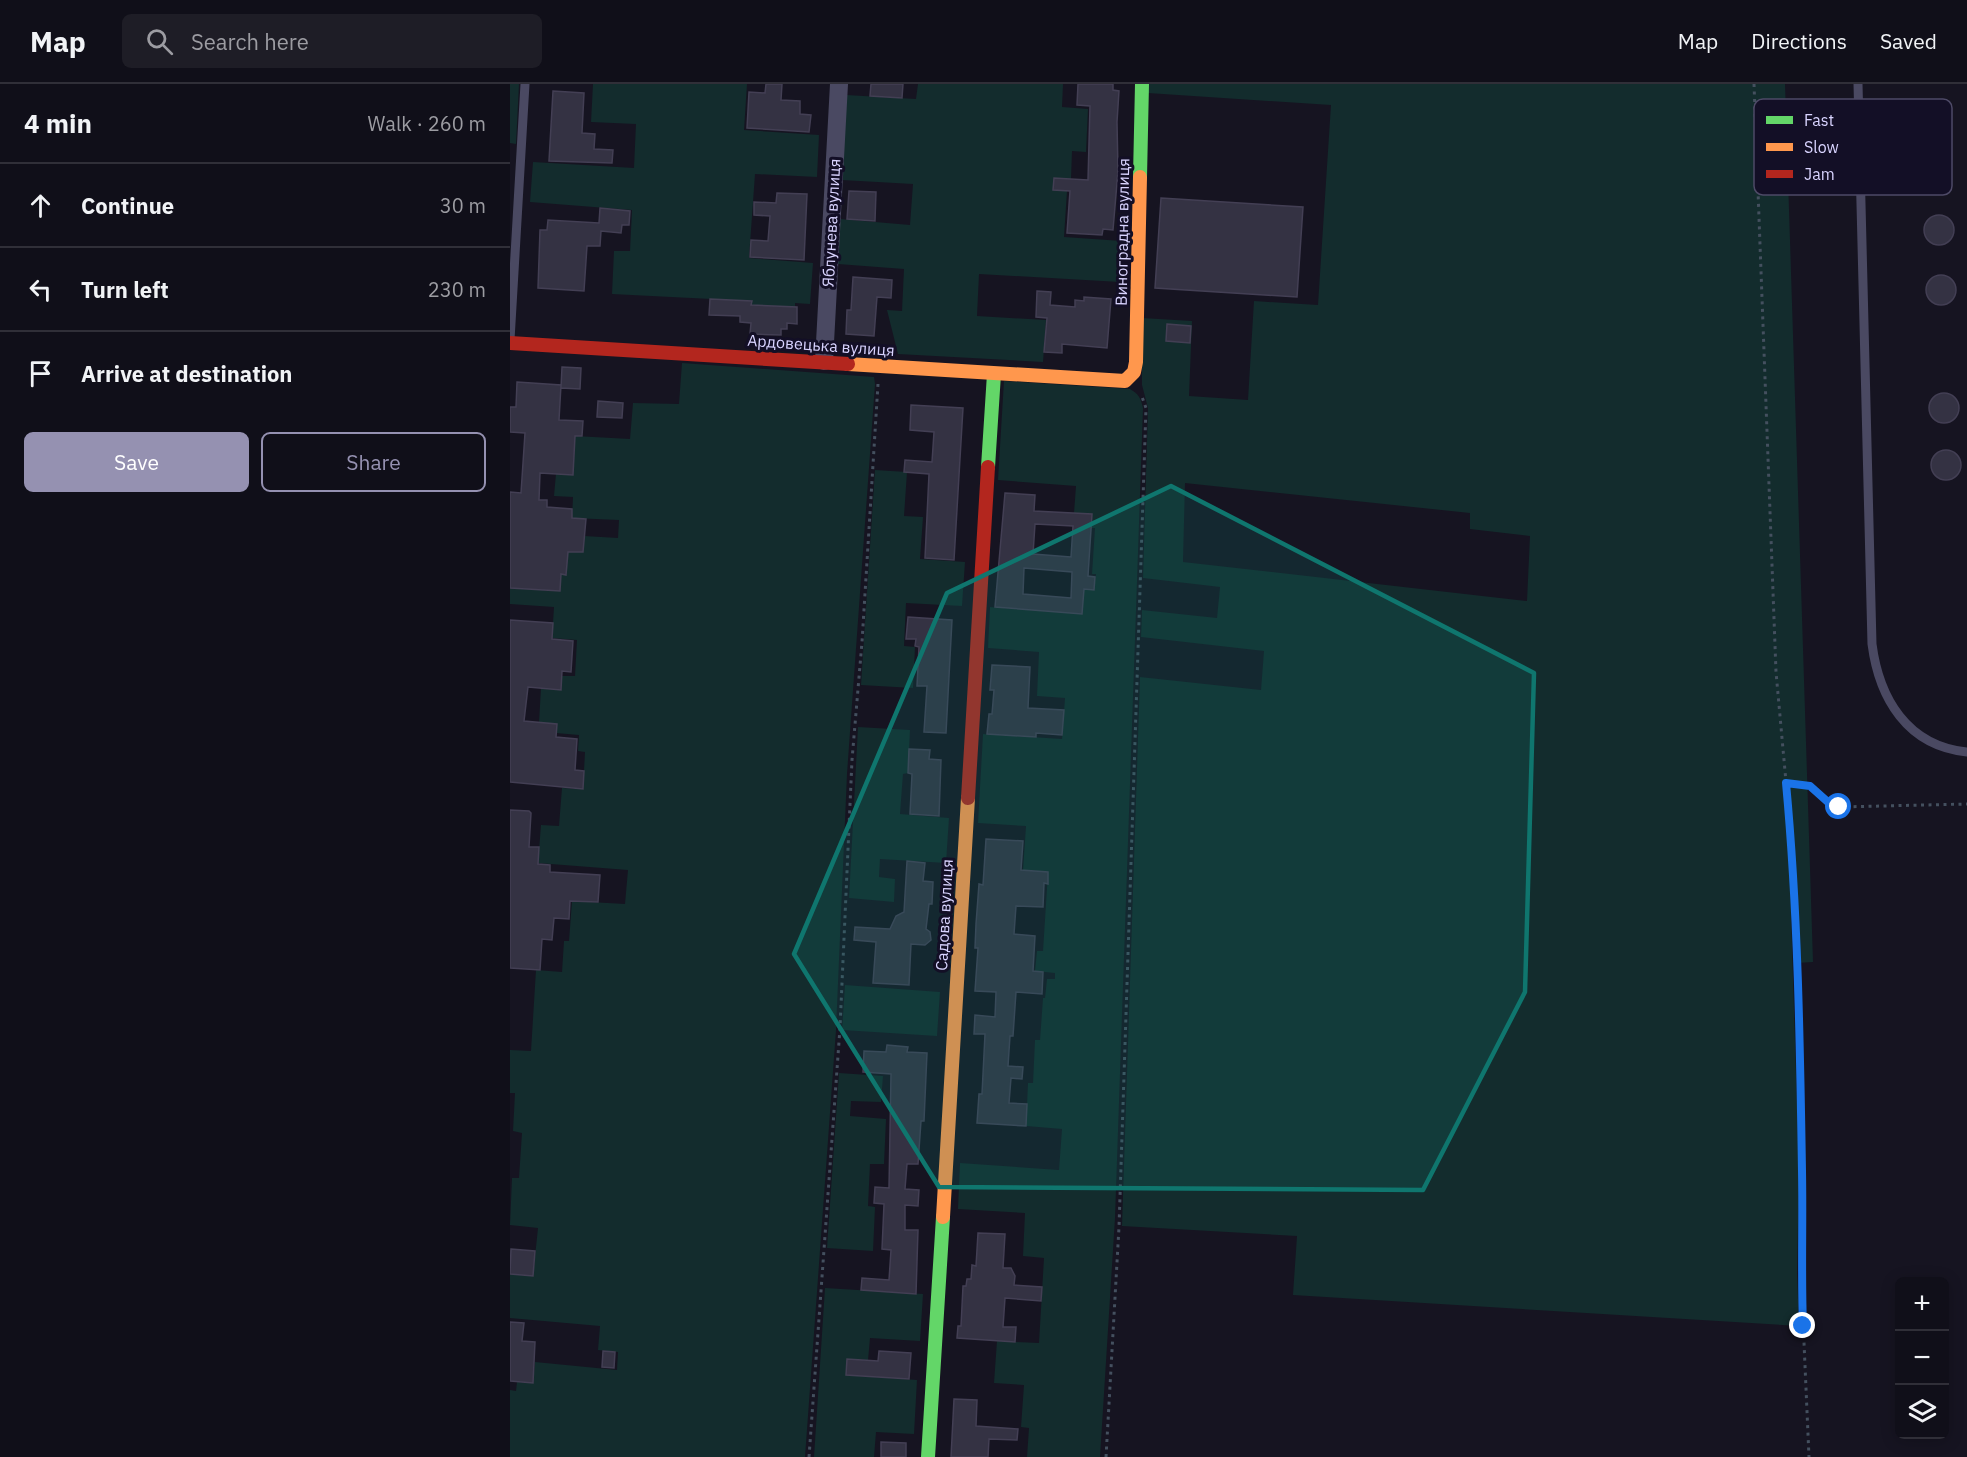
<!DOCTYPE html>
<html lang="en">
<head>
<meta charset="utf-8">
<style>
	body { margin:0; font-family:"IBM Plex Sans",sans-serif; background:#1e1d26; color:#f1f3f6 }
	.controls { position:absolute; right:18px; bottom:18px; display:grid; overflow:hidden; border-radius:9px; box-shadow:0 3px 15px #0003 }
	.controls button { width:54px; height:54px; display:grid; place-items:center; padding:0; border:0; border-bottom:2px solid #302f38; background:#100f19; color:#f1f3f6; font:30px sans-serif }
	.stop { position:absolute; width:18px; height:18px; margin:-14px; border:4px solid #1a73e8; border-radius:50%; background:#fff }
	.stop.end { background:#1a73e8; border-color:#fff; box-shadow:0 2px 6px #0008 }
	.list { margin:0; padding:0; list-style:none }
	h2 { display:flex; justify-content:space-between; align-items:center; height:78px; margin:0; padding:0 24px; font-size:26px }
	h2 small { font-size:20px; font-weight:400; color:#9c9ca2 }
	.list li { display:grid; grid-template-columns:39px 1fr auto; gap:18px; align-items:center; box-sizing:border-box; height:84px; padding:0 24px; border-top:2px solid #302f38 }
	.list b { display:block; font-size:22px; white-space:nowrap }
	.list em { font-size:20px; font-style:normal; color:#9c9ca2 }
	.actions { display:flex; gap:12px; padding:18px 24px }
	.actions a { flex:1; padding:14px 0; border:2px solid #9591b1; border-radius:9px; text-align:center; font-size:21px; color:#9591b1 }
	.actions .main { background:#9591b1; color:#fff }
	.icon { flex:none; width:33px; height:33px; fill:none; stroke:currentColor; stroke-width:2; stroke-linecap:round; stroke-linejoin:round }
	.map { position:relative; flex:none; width:1457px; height:1373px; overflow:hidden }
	header { display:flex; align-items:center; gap:36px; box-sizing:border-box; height:84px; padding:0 30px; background:#100f19; border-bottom:2px solid #302f38 }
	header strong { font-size:28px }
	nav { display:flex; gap:33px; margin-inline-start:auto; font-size:21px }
	.search { width:420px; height:54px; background:#1e1d26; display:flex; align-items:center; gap:15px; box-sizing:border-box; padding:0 21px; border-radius:9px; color:#9c9ca2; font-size:22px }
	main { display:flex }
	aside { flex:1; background:#100f19 }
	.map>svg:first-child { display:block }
	.green { fill:#132c2d; fill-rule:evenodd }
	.building { fill:#343243; stroke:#433f54; stroke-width:1.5; fill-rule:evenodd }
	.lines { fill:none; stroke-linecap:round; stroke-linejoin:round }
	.path { stroke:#44505f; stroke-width:3; stroke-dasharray:3 4.5; stroke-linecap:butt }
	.lane { stroke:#4a4962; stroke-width:9 }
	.street { stroke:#4a4962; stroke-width:18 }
	.fast { stroke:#63d668; stroke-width:14 }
	.slow { stroke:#ff974d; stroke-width:14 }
	.jam { stroke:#b3261e; stroke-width:14 }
	.route { stroke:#1a73e8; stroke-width:8 }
	.marked { fill:#0f766e; fill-opacity:0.2; stroke:#0f766e; stroke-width:4.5; stroke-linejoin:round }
	.labels { text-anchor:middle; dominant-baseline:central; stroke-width:6; stroke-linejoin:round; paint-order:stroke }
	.street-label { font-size:16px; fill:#d9d4ff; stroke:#130f26 }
	.key { fill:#130f26; stroke:#4e4a67; stroke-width:1.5 }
	.key-label { font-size:16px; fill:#d9d4ff }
</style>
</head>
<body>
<header>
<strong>Map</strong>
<div class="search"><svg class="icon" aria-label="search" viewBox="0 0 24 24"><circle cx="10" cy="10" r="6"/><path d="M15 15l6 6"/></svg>Search here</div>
<nav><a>Map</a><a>Directions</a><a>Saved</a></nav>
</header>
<main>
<aside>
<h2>4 min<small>Walk · 260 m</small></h2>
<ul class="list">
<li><svg class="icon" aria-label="ahead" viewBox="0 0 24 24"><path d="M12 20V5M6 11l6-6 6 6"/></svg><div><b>Continue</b></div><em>30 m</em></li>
<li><svg class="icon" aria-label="left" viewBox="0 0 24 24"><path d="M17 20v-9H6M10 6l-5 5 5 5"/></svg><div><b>Turn left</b></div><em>230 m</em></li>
<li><svg class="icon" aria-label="arrive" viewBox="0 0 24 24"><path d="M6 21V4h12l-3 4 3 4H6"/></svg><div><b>Arrive at destination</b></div></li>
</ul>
<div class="actions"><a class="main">Save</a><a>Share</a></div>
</aside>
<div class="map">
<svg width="1457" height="1373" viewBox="0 0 1457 1373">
	<rect width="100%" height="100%" fill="#161421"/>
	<!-- green -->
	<path class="green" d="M0,0H9L6,60L0,59Z
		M83,0H237L234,46L309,51L307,93L245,90L239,174L303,179L300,220L285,219V223L241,221V217L102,210L104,167H120L122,126L20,118L23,78L124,84L126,40L81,38Z
		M408,0H553L552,23L578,25L576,68L562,67L561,95L544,94L543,106L557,107L554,153L612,157L610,198L469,190L467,232L536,236L533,278L388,270L377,226L392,227L394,185L328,180L330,135L400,141L403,100L332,96L336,11L406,15Z
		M638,0H1275L1303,878L1286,879L1285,830L1281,829L1289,1088L1287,1189L1289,1242L783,1211L787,1152L612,1142L630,593L751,606L754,567L631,553L632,526L707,534L710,503L633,494L638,324L632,301V234L682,237L679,312L738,316L744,217L808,221L821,21L638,9ZM675,399L960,429V445L1020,452L1017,517L673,478Z
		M172,279L364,293L365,300L337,690L326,946L295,1373H0V1306L6,1307L7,1298L23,1299L25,1278L107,1286L108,1268L88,1266L90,1242L0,1234V1190L23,1192L28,1144L0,1141L2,1094H9L12,1049L3,1047L5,1009H0V966L21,967L26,886L52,888L54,857H59L62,817L115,820L118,786L28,779L31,741L49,742L52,704L73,705L75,668L68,667L69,651L46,649L29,639L31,604L51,606L52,592H65L67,556L42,554L44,523L0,520V504L50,507L51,490H56L58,468H73L74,452L108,454L109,436L62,434L63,413L44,412L46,390L63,391L65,352L120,355L123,319L169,320Z
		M494,297L620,305C629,310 631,315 633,324L605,1134L590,1373H517L519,1344L511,1343L514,1301L484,1299L487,1257L529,1259L534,1174L513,1172L515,1129L448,1125L450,1079L549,1086L552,1045L516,1042L518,999H523L525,956H530L533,914H535L537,895H545V889L525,887L527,867H533L538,788L513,786L516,742L468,739L473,650L552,655L555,614L527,612L529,568L478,564L480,523L572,530L574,505H584L586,490H582L585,444H581L582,430L564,429L566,402L488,396Z
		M365,386L397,388L394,432L413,433L410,475L455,478L452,522L396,519L394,562L405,563L403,604L351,601Z
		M348,643L400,646L398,689L393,690L390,730L439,734L436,779L370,775L369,793L385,795L384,818L339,814Z
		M335,901L430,908L427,952L332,946Z
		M329,989L373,992L371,1018L341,1017L340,1032L376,1035L374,1080H360L358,1122L365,1123L363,1167L317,1164Z
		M315,1204L413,1210L410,1257L360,1254L358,1276L337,1275V1291L407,1296L404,1350L366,1348L364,1373H304Z"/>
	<!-- building -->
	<path class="building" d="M256,0H272L271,16L290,17V30L301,31L299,48L237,44L239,8L255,9Z
		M361,0H393L392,14L360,12Z
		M568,0H603V6L609,7L607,38L608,87L603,146L593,145L592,151L557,149L560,107L543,106L544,94L578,96L580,22L567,21Z
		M43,7L74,9L72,49L85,50L84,65L103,66L102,79L39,77Z
		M339,107L366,108L365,137L337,135Z
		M267,109L297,110L294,176L240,173L241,156L258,157L260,132L244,131V118L266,119Z
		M651,114L793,123L787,213L645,204Z
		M90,124L120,127L119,141H112L111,149L91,147L90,162H77L74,207L28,204L30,146H37L38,136L89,139Z
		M1414 146a15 15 0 1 1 30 0a15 15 0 1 1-30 0Z
		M1416 206a15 15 0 1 1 30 0a15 15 0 1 1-30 0Z
		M343,193L382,196L381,214L367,213L364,252L336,250L337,226H341Z
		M527,207L541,208L540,221L565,223V216L574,217V213L601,215L597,264L552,260V269L534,268L537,234L526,233Z
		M200,215L242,217L241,221L287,223V240L277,239V245H271V251L240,250L241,239L230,238V232L199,231Z
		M657,240L681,242L680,259L656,257Z
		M52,283L71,284L70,305L51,304Z
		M7,298L51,301L49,336L73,337L72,352H65L63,391L30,389L29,416H37V423L62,425V434L76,435L73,468H58L56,491L51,490L50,507L0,504V408L11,409L15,349L0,348V323H6Z
		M1419 324a15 15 0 1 1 30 0a15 15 0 1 1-30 0Z
		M88,317L113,319L112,334L87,333Z
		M401,321L453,324L444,476L415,474L419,390L394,388L395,376L422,378L424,348L400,346Z
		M1421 381a15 15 0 1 1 30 0a15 15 0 1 1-30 0Z
		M495,409L525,411L524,427L582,430L578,492L585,493L584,506L574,505L572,530L485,523ZM525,440L563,442L561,473L523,470ZM514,484L562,488L561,514L513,510Z
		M398,533L442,536L436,649L414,648L417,602H407L409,563L405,562L406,555H396Z
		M0,536L43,539L42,555L63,557L61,588L52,587L51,606L18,603L14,637L47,640L46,653L67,655L65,686L74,687L73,705L0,698Z
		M482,581L520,583L518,624L554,626L552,651L526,649V653L477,650L479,630H482L484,606H480Z
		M399,665L420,666L419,675L431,676L429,732L400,730L402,690L398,689Z
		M0,726L19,727L21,729L19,763H29L28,780L40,781V788L90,791L88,818L60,817L59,835L44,834L42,856L32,855L30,886L0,884Z
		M476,755L513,757L511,786L538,788V800L534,799L533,823L506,822L504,850L525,852L523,887L533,888L532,910L506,908L503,952H500L498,982L513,983L512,995L501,994L499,1019L517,1020L516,1042L467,1039L469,1010H472L475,950H464L465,931L485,933L486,908L465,907L468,864H465L466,840L469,800L473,801Z
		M397,777L415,779L413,797L423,798L422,820H419L416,845L420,848L421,856L415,861L401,860L399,901L363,899L366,858L344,856L345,843L380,845L386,832L394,828Z
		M377,961L398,963L397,968L417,969L414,1037H411L408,1080H397L395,1105L409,1106L408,1122L395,1121V1146H408L406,1210L351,1206L352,1194L379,1196L381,1166L372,1165L374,1120L364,1119L365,1103L379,1104L381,990L353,988L354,967L376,968Z
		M468,1149L495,1150L493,1184H501L505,1192L504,1201L532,1203L531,1217L495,1214L493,1243H506L505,1258L447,1254L448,1242H451L453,1202H456L457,1195H461L462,1181L466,1182Z
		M1,1165L25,1167L23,1192L0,1190Z
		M0,1238L14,1239L12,1257L25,1258L23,1299L0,1297Z
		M93,1267L105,1268L104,1284L92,1283Z
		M369,1267L401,1269L399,1295L336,1291L337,1275L368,1277Z
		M444,1315L467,1316L466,1342L508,1345L507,1356L479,1355L478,1373H441Z
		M371,1358L396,1359V1373H371Z"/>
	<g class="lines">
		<!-- path -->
		<path class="path" d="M1244,0L1266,588L1278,720L1285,830L1292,1097L1291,1190L1299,1373
			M1276,699L1300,702L1319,719L1329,723L1457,720
			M299,1373L330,944L342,676L352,558L368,300
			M596,1373L609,1143L636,324L631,310"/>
		<!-- lane -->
		<path class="lane" d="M1348,0L1362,560C1369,614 1397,662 1457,668
			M0,256L15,0"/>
		<!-- street -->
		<path class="street" d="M314,277L329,0"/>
		<!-- fast -->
		<path class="fast" d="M630,93L632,0
			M478,383L484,290
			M418,1373L433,1133"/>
		<!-- slow -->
		<path class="slow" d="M338,280L615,297L624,288L626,278L630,93
			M433,1133L458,714"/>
		<!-- jam -->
		<path class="jam" d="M0,259L338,280
			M458,714L478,383"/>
	</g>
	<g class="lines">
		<!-- route -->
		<path class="route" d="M1293,1242C1291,1191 1293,1139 1292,1087C1290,958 1288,828 1276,699L1300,702L1319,719L1329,723"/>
	</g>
	<!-- marked area -->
	<path class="marked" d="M661,402L1024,589L1015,908L913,1106L429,1103L284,870L437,509Z"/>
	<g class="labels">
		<!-- street labels -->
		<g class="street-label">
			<text transform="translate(321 139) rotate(-87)">Яблунева вулиця</text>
			<text transform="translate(612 148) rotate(-89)">Виноградна вулиця</text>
			<text transform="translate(311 261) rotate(4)">Ардовецька вулиця</text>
			<text transform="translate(434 831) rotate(-87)">Садова вулиця</text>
		</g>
	</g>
	<!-- legend -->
	<rect x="1244" y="15" width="198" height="96" rx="9" class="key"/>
	<rect x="1256" y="32" width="27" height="8" fill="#63d668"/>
	<rect x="1256" y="59" width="27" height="8" fill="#ff974d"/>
	<rect x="1256" y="86" width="27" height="8" fill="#b3261e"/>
	<g class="key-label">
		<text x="1294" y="42">Fast</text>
		<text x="1294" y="69">Slow</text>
		<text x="1294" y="96">Jam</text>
	</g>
</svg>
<div class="controls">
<button>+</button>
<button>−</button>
<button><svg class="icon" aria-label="layers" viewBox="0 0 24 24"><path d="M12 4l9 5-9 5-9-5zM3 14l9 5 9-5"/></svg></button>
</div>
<div class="stop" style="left:1329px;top:723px"></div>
<div class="stop end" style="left:1293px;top:1242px"></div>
</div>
</main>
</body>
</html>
